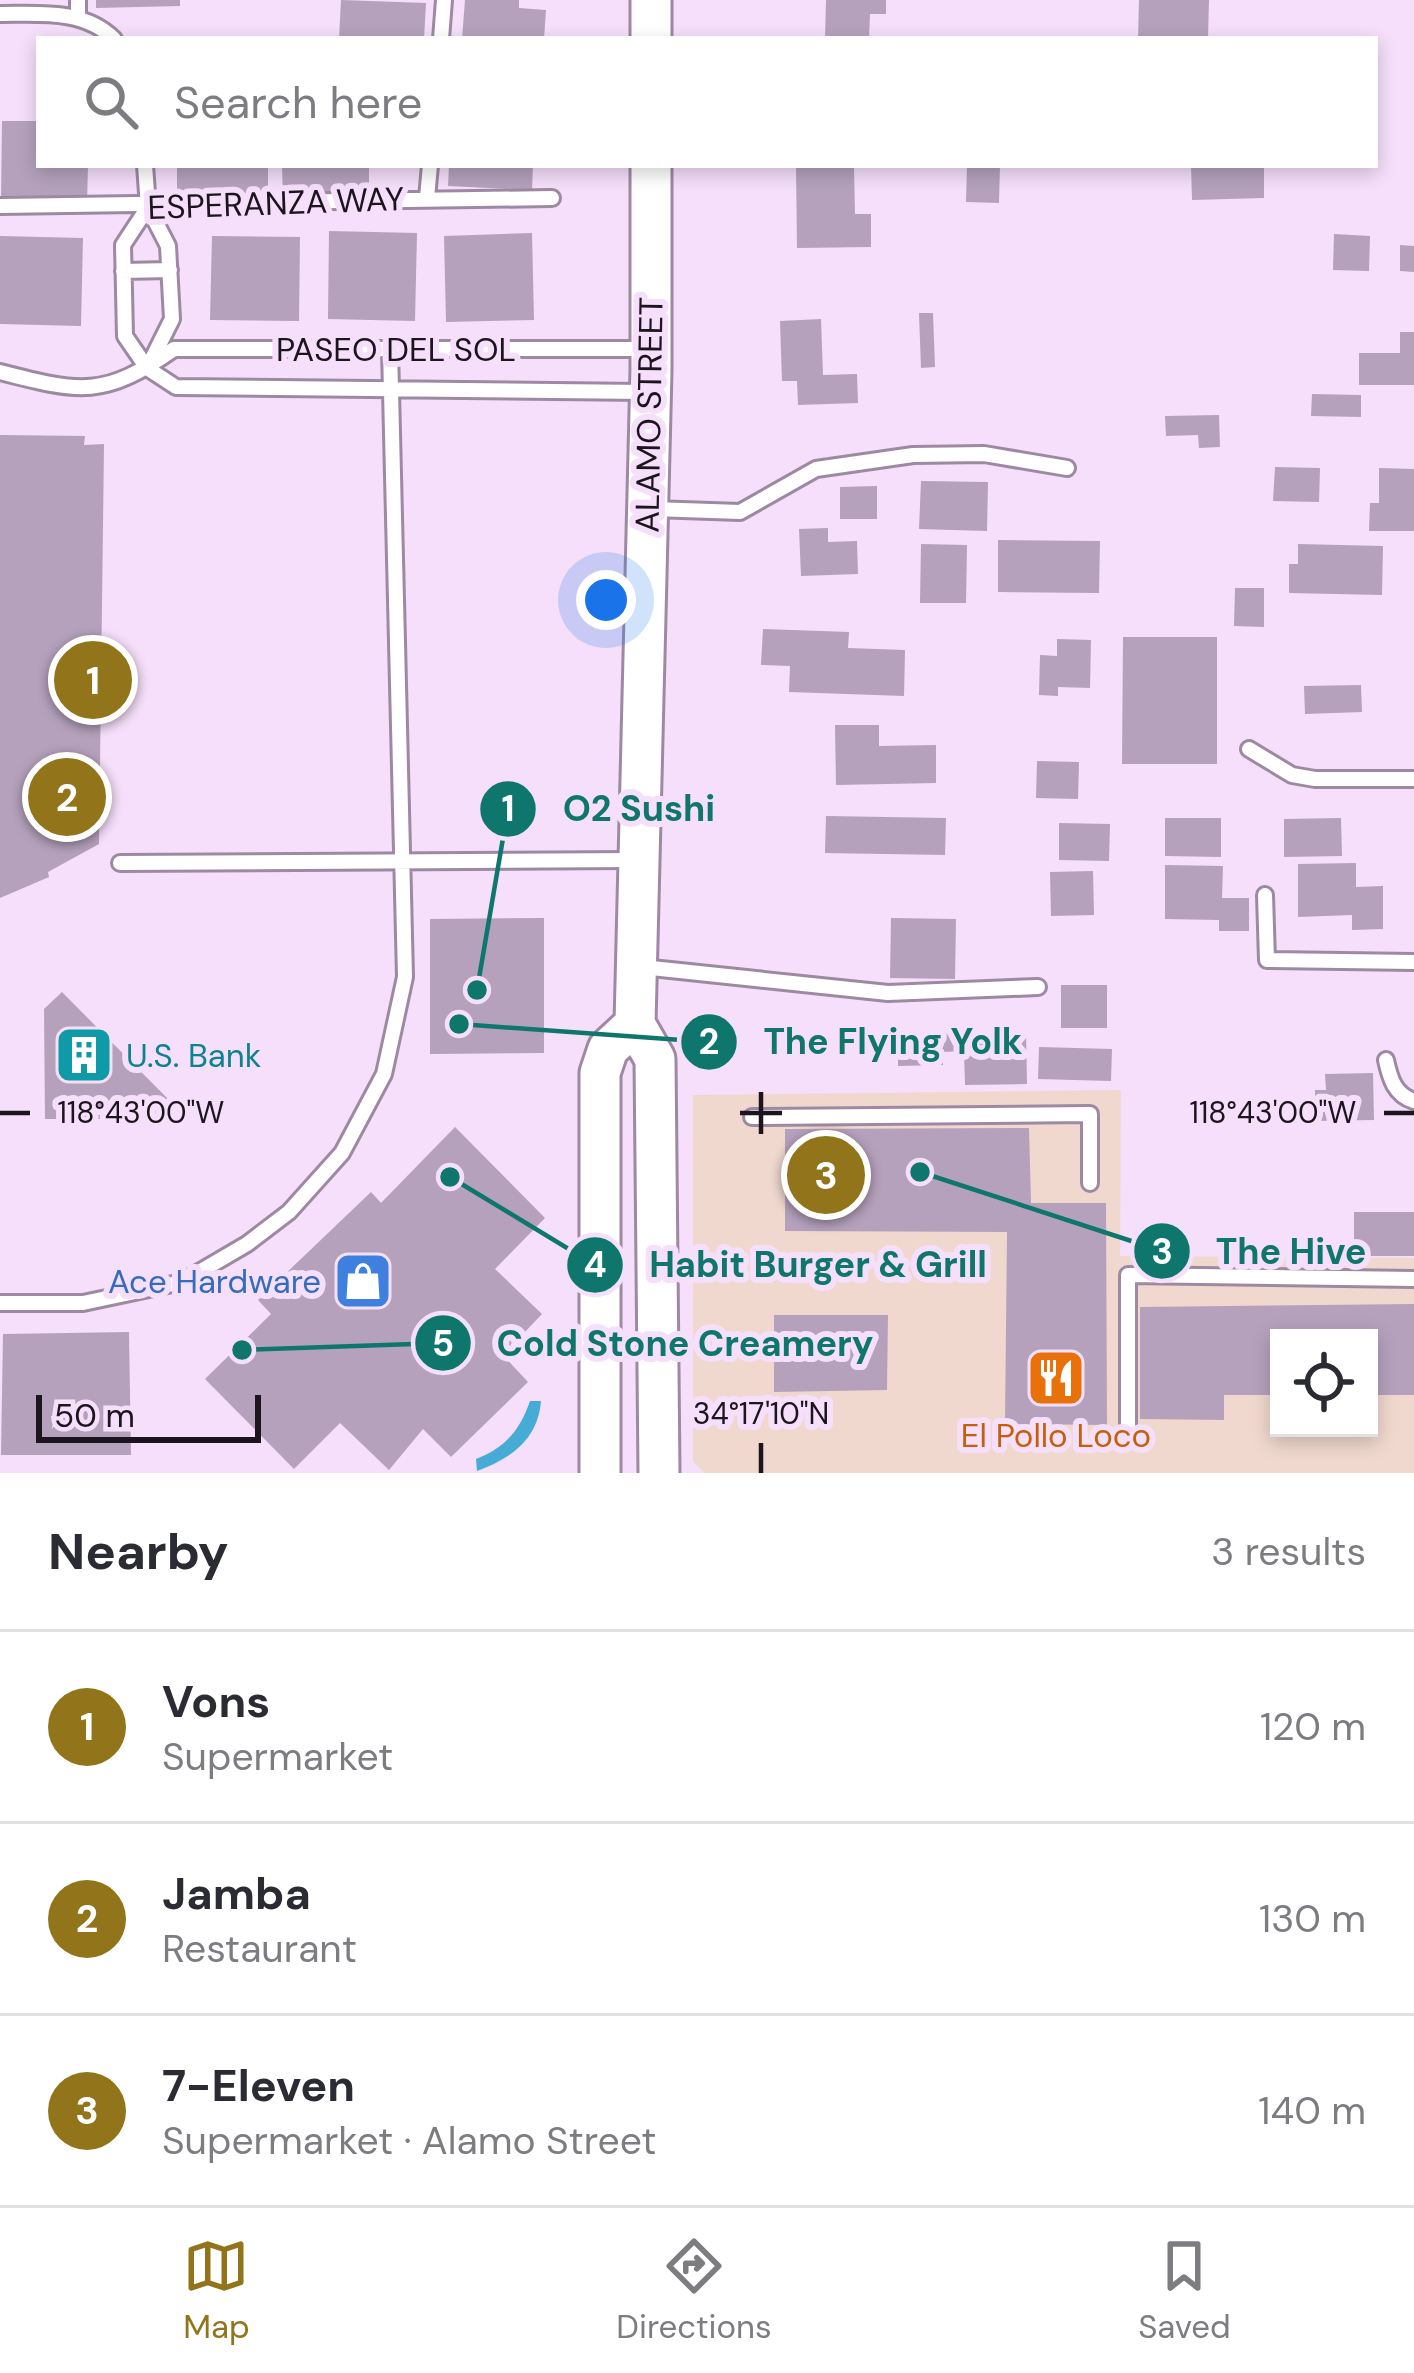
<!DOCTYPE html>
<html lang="en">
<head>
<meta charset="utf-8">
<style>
	body { margin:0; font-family:"DM Sans",sans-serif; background:#f2f2f3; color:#2b2b33 }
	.controls { position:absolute; right:36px; bottom:36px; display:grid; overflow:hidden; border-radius:0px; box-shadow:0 6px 18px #0003 }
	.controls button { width:108px; height:108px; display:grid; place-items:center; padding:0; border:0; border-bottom:3px solid #e1e1e2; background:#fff; color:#2b2b33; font:60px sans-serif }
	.scale { position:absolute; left:36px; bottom:30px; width:225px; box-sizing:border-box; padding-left:12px; border:6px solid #1d151e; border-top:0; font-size:33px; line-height:42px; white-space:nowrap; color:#1d151e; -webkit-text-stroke:9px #f5dffa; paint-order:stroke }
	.you { position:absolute; left:606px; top:600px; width:42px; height:42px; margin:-30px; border:9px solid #fff; border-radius:50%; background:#1a73e8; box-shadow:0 0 0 18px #1a73e833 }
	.badge { display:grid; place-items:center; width:78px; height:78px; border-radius:50%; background:#92741a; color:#fff; font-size:39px; font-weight:700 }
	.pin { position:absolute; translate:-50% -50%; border:6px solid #fff; box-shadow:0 3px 12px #0006 }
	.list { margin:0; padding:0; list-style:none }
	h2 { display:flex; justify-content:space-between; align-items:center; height:156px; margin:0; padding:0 48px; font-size:51px }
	h2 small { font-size:39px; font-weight:400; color:#7c7c81 }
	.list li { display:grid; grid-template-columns:78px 1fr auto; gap:36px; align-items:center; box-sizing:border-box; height:192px; padding:0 48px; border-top:3px solid #e1e1e2 }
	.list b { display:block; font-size:45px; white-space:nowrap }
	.list p { margin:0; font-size:39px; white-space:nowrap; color:#7c7c81 }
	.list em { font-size:39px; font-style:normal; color:#7c7c81 }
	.icon { flex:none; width:66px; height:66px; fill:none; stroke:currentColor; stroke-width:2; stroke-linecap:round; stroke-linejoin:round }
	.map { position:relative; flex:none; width:1414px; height:1473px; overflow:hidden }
	.search { position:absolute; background:#fff; box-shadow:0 6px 18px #0003; left:36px; right:36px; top:36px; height:132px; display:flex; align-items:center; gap:30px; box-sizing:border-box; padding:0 42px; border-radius:0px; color:#7c7c81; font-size:45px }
	.sheet { height:732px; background:#fff }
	nav { display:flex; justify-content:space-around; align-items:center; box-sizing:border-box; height:168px; border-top:3px solid #e1e1e2; background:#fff; font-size:33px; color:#7c7c81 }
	nav a { display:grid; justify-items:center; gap:6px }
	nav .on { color:#92741a }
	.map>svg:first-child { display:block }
	.commercial { fill:#f0d8ce; fill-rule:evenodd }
	.water { fill:#46abd5 }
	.building { fill:#b5a1bc }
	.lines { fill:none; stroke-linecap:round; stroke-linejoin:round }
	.lane-casing { stroke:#9e89a3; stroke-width:20 }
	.secondary-casing { stroke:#9e89a3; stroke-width:45 }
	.lane { stroke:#fff; stroke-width:14 }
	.secondary { stroke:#fff; stroke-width:39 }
	.ticks { fill:none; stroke:#1d151e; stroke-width:4.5 }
	.labels { text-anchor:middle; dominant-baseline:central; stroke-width:12; stroke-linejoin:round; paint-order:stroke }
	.street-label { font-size:33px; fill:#1d151e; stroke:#f5dffa }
	.culture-label { font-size:33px; fill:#0d838f; stroke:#f5dffa; text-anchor:start }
	.shop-label { font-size:33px; fill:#366cbe; stroke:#f5dffa; text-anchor:end }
	.food-label { font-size:33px; fill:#c56008; stroke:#f5dffa }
	.ticks-label { font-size:30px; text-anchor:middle; fill:#1d151e; stroke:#f5dffa; stroke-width:12; stroke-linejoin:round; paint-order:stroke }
	.leader { fill:none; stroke:#0f766e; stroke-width:4.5 }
	.callout-dot { fill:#0f766e; stroke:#f5dffa; stroke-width:4.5 }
	.mark-label { font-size:36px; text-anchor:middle; font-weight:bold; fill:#fff }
	.callout-label { font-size:36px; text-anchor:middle; font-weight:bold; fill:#0f766e; stroke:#f5dffa; stroke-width:12; stroke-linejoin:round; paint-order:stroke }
</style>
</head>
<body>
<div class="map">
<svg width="1414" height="1473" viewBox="0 0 1414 1473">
	<rect width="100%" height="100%" fill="#f5dffa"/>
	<!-- commercial -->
	<path class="commercial" d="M1121,1090L1120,1256L1414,1258V1473H705L693,1462V1095ZM1279,1338H1369V1428H1279Z"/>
	<!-- water -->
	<path class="water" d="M530,1401H541C538,1440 510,1459 477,1471L476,1459C506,1447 520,1430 530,1401Z"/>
	<!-- building -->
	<path class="building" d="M96,0H180V6L96,8Z
		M341,0L426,3L424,39H339Z
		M465,0H519V8L546,10L544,39H462Z
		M826,0H886V14H870L869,39H825Z
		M1139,0H1209L1208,39H1138Z
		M2,121H39V165H88L87,206L1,204Z
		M177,165H268V201H177Z
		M282,165H369V200L283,201Z
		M449,165H533L532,190L448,186Z
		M796,165L854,168L855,214H871V247L797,248Z
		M967,165H1000L999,203L966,202Z
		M1191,165H1264V198L1192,200Z
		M329,231L417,233L415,321L328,319Z
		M532,233L534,320L446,322L444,236Z
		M1334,234L1370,236L1369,271L1333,270Z
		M0,236L83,238L81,326L0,324Z
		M212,236L300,237L299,321L210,320Z
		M1400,245L1414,246V272L1400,271Z
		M919,313H933L935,367L921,368Z
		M821,319L823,375L857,374L858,403L798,405L797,381H782L780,321Z
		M1400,332H1414V385H1359V353H1400Z
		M1312,394L1361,395V417L1311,416Z
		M1219,415L1220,447L1199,448L1198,435L1166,436L1165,416Z
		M0,435L85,436L84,445L104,444L99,844L48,872L49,877L0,898Z
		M1275,467L1320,468L1319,502L1273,501Z
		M1379,468L1414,469V531H1369L1370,503H1379Z
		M921,481L988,482L987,531L919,529Z
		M877,486V519H840V487Z
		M828,528V542L857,541L858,574L801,576L799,529Z
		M998,540L1100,541L1099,593L998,592Z
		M921,544L967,545L966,603H920Z
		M1298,544L1383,546L1382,595L1289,593V564H1298Z
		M1235,588H1264V627L1234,626Z
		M763,629L849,632L848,648L905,650L904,696L789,692L790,666L761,665Z
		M1123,637H1217V764H1122Z
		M1057,639L1091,640L1090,688L1058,687V696L1039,695L1040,655L1057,656Z
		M1361,685L1362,712L1305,714L1304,686Z
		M835,725H879V746L936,745V783L836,785Z
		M1037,761L1079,762L1078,799L1036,798Z
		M826,816L946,818L945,855L825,853Z
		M1165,818H1221V857L1165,856Z
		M1341,818L1342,856L1284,857V819Z
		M1059,823L1110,824L1109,861L1059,860Z
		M1356,863V887L1383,886V929L1352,930V915L1298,917V864Z
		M1165,865L1223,866L1222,898H1249V931H1219V920L1165,919Z
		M1093,871L1094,915L1051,916L1050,872Z
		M544,918V1053L430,1054V919Z
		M891,918L956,919L955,979L890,978Z
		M1061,985H1107V1028H1061Z
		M62,992L170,1101L154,1119H45L44,1009Z
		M1026,1032L1027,1084L965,1085L964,1051L943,1052V1065L898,1066V1056H881L880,1035Z
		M1039,1047L1112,1049L1111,1081L1038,1079Z
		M1373,1073L1374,1120L1315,1121V1090H1326L1325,1074Z
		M455,1127L545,1218L495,1269L542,1314L503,1355L528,1382L451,1457L423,1429L389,1470L340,1423L294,1469L205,1379L271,1314L258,1300L371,1192L381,1203Z
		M1029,1128L1031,1203H1106L1107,1425L1005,1424L1007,1232L785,1231V1129Z
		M1354,1212H1414V1256H1354Z
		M1414,1304V1395H1369V1338H1279V1395H1224V1420L1140,1419V1307Z
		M774,1315H888L887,1390L774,1392Z
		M129,1332L131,1455H1L3,1334Z"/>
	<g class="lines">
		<defs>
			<path id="lane" d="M78,0V18
				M0,14C39,14 84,9 114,39
				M441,39L444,0
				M145,165L148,207L168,246L172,319L149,365
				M427,198L430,165
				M0,206L552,198
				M148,207L123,245L125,336L147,368L176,387L644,392
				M123,271L170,270
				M0,372C81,393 104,398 174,349H649
				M653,509L740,512L816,469L913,455L984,454L1067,468
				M1249,749L1292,775L1315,779H1414
				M120,863L634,860
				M1265,895L1267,960L1414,962
				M642,967L888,993L1038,987
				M1386,1060C1390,1079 1395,1095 1414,1101
				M752,1117L1090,1114V1183
				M0,1303H83L182,1282L247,1244L289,1212L342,1153L384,1074L405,977L390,349
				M1128,1440V1275L1414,1279"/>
			<path id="secondary" d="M651,39V0
				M651,165V371L635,1024L655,1059L659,1473
				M600,1473V1073L608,1049L635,1024"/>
		</defs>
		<!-- lane casing -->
		<use href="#lane" class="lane-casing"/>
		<!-- secondary casing -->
		<use href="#secondary" class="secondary-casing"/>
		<!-- lane -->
		<use href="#lane" class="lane"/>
		<!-- secondary -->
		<use href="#secondary" class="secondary"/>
	</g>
	<!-- ticks -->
	<path class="ticks" d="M761,1092V1134M0,1113H30M740,1113H782M1384,1113H1414M761,1443V1473"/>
	<!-- icons -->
	<defs>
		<symbol id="building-square" viewBox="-11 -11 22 22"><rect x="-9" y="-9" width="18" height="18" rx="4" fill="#0f9aa8" stroke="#f5dffa"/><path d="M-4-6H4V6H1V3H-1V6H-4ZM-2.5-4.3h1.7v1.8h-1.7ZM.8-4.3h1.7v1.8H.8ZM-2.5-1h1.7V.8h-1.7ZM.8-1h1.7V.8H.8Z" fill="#fff"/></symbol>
		<symbol id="shop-square" viewBox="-11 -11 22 22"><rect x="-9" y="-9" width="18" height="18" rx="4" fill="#3f7fe0" stroke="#f5dffa"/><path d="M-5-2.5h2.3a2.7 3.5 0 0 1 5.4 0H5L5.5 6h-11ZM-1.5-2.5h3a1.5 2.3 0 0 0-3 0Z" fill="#fff"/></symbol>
		<symbol id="restaurant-square" viewBox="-11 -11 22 22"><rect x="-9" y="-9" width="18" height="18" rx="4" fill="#e8710a" stroke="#f5dffa"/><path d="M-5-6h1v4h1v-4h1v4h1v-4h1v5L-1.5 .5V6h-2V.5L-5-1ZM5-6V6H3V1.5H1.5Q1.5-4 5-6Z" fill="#fff"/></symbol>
	</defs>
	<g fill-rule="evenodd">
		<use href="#building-square" x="51" y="1022" width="66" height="66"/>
		<use href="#shop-square" x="330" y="1248" width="66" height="66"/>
		<use href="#restaurant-square" x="1023" y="1345" width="66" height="66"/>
	</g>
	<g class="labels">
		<!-- street labels -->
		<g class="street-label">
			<text transform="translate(276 203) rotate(-2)">ESPERANZA WAY</text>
			<text x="396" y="349">PASEO DEL SOL</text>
			<text transform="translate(649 415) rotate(-89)">ALAMO STREET</text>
		</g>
		<!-- culture labels -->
		<g class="culture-label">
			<text x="126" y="1055">U.S. Bank</text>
		</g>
		<!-- shop labels -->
		<g class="shop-label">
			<text x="321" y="1281">Ace Hardware</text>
		</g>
		<!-- food labels -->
		<g class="food-label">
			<text x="1056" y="1435">El Pollo Loco</text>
		</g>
	</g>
	<g class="ticks-label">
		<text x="1273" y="1123">118°43'00"W</text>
		<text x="141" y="1123">118°43'00"W</text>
		<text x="761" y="1424">34°17'10"N</text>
	</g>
	<!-- callouts -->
	<path class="leader" d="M477 990L508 809M459 1024L709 1042M920 1172L1162 1251M450 1177L595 1265M242 1350L443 1343"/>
	<g class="callout-dot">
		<circle cx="477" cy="990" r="12"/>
		<circle cx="459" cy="1024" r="12"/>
		<circle cx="920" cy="1172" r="12"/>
		<circle cx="450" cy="1177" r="12"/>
		<circle cx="242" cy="1350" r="12"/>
		<circle cx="508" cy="809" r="30"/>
		<circle cx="709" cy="1042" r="30"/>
		<circle cx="1162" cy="1251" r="30"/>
		<circle cx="595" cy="1265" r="30"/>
		<circle cx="443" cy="1343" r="30"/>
	</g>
	<g class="mark-label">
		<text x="508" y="821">1</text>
		<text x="709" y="1054">2</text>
		<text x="1162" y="1264">3</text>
		<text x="595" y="1277">4</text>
		<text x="443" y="1356">5</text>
	</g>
	<g class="callout-label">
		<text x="639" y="821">O2 Sushi</text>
		<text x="893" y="1054">The Flying Yolk</text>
		<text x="1291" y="1264">The Hive</text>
		<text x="818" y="1277">Habit Burger &amp; Grill</text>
		<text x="685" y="1356">Cold Stone Creamery</text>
	</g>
</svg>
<div class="controls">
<button><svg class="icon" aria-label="locate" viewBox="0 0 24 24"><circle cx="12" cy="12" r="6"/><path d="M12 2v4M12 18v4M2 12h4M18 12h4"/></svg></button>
</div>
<div class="scale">50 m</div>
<div class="you"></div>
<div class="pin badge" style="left:93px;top:680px">1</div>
<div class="pin badge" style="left:67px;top:797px">2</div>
<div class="pin badge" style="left:826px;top:1175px">3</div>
<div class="search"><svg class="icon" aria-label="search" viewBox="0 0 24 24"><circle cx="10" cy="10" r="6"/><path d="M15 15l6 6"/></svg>Search here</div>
</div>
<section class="sheet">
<h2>Nearby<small>3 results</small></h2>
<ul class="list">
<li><span class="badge">1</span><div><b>Vons</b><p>Supermarket</p></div><em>120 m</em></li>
<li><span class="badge">2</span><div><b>Jamba</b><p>Restaurant</p></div><em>130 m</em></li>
<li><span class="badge">3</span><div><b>7-Eleven</b><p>Supermarket · Alamo Street</p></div><em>140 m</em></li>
</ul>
</section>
<nav>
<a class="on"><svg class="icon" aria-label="map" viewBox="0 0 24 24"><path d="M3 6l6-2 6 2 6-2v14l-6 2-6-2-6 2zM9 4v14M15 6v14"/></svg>Map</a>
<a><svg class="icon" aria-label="directions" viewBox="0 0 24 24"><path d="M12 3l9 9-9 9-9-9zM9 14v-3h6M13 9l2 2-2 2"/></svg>Directions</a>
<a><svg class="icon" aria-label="saved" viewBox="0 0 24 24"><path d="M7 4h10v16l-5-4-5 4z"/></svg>Saved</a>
</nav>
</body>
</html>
